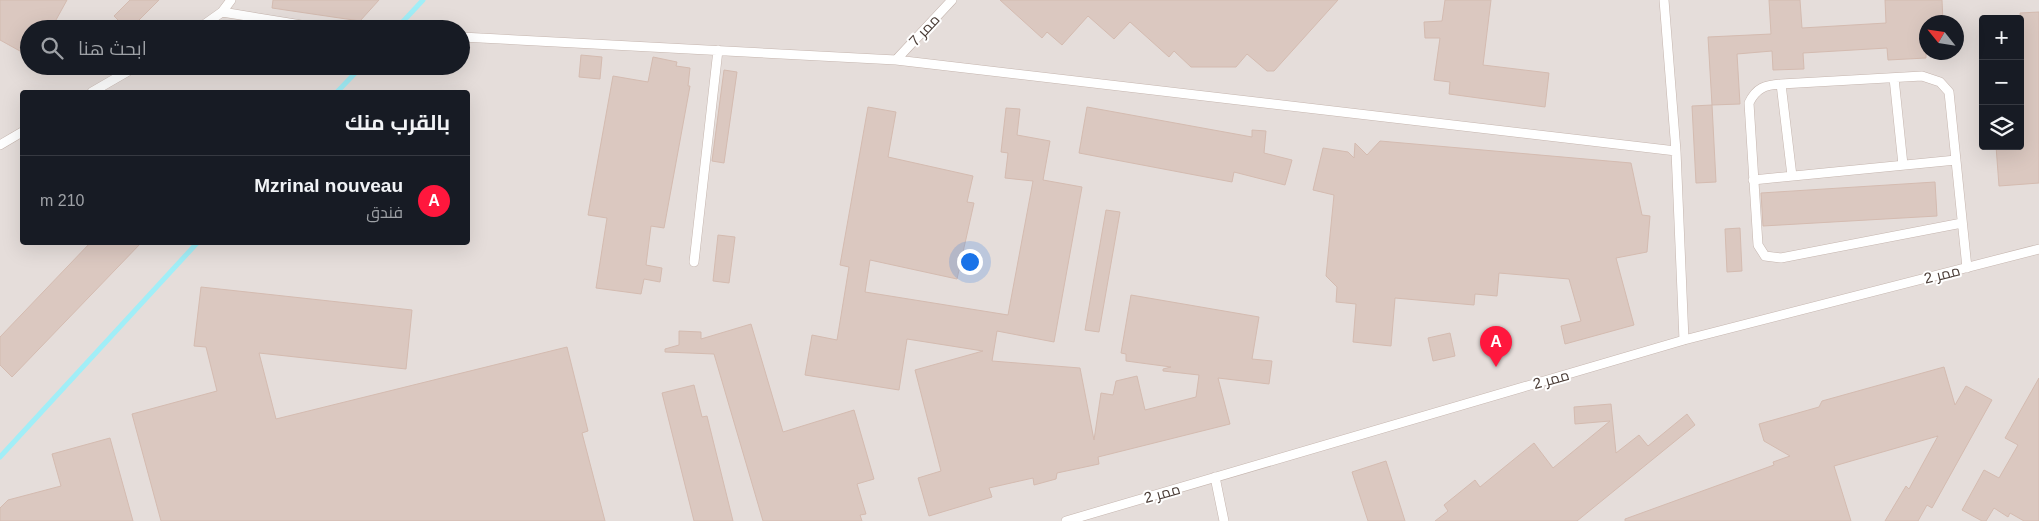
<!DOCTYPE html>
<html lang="ar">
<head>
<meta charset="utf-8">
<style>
	body { margin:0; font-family:Arial,Cairo,sans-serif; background:#242831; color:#f1f3f6; direction:rtl }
	.controls { position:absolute; right:15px; top:15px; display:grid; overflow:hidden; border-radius:5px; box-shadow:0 5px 20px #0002 }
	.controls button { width:45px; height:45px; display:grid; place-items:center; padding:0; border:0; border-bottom:1px solid #363941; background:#171b24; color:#f1f3f6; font:25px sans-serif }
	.compass { position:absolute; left:1919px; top:15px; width:45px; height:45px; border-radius:50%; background:#171b24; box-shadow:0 5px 20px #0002; rotate:300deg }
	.you { position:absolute; left:969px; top:261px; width:18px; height:18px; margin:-12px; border:4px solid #fff; border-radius:50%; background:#1a73e8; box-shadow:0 0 0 8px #1a73e833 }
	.badge { display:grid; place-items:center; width:32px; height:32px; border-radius:50%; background:#ff173d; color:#fff; font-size:16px; font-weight:700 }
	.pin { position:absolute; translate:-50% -41px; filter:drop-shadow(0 1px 2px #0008) }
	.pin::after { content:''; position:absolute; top:26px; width:18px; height:15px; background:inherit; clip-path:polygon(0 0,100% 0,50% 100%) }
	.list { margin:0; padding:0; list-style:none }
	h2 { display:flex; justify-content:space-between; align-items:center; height:65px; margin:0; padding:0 20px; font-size:21px }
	h2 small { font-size:16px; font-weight:400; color:#9ea1a6 }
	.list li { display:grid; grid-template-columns:32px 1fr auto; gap:15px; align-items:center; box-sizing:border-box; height:90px; padding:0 20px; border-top:1px solid #363941 }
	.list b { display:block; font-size:19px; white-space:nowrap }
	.list p { margin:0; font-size:16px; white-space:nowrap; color:#9ea1a6 }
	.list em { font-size:16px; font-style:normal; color:#9ea1a6 }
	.icon { flex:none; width:28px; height:28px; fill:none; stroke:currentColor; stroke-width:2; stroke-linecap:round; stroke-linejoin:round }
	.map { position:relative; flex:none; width:2039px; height:521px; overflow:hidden; direction:ltr }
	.search { position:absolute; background:#171b24; box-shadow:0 5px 20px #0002; left:20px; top:20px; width:450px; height:55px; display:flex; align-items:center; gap:12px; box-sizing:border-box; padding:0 18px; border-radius:28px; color:#9ea1a6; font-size:19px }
	.panel { position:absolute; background:#171b24; box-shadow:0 5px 20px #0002; left:20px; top:90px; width:450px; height:155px; border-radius:5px; direction:rtl }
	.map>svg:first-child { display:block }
	.industrial { fill:#e5ddda; fill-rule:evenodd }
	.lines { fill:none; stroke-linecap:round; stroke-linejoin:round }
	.stream { stroke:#a1eef7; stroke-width:5 }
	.building { fill:#dbc8c0; stroke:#d4bbb0 }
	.lane-casing { stroke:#c5b5ae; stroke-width:10 }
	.lane { stroke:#fff; stroke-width:9 }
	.labels { text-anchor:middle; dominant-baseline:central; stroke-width:4; stroke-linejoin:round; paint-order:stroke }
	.street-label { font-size:15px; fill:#4a3c36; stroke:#fff }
</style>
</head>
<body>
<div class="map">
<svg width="2039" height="521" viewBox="0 0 2039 521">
	<rect width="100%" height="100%" fill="#f6eee9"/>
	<!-- industrial -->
	<path class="industrial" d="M0,0H2039V521H0ZM1983,19H2020V146H1983ZM1926,22H1956V52H1926ZM29,29H461V66H29ZM22,92H468V242H22Z"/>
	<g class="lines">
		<!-- stream -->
		<path class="stream" d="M396,29L423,0
			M337,92L362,66
			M0,457L198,242"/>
	</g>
	<!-- building -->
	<path class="building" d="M0,0H67L51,29H29V56L0,40Z
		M130,0H159L130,29H127L114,16Z
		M273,0H379L360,21L272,8Z
		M1000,0H1338L1274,71H1267L1247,54L1236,67H1191L1174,51L1169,57L1130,22L1114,39L1088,16L1062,45L1047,32L1042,38Z
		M1445,0H1491L1483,65L1549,73L1545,107L1449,94L1450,82L1434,80L1440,38H1425L1424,22L1442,21Z
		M1769,0H1800L1802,28L1886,23L1885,0H1942L1943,22H1926V58L1888,60L1887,48L1803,53L1804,69L1773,70L1772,51L1737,54L1740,104L1712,105L1708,37L1771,34Z
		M2039,12V183L1999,186L1996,146H2020V13Z
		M581,55L602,57L600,79L579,77Z
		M653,57L677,62L676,66L690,68L688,86H690L664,228L651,226L646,265L662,268L660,282L644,279L641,294L596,288L607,218L588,215L613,76L648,82Z
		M724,70L737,72L724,163L712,161Z
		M1712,105L1716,182L1696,183L1692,106Z
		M868,107L896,112L888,157L973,176L967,202L974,203L957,279L870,260L865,292L1008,315L1033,181L1005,178L1008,153L1001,152L1006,108L1020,109L1017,135L1050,141L1043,180L1082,187L1054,342L997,331L992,361L1080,368L1094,440L1101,393L1113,395L1116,381L1137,376L1145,410L1196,397L1199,375L1163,371V369L1171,367L1126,361V354L1121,353L1131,295L1259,317L1252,359L1272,361L1269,384L1218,378L1230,424L1098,457L1099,464L1057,473L1056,479L1034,485L1033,478L989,488L992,497L929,516L918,478L941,471L915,370L983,351L907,339L899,390L805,375L812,335L837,340L849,267L840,265Z
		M1087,107L1252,137V130L1266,131L1264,153L1292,160L1285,185L1234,172L1232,182L1079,153Z
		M1380,141L1631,163L1642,215L1650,216L1647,252L1616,258L1634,325L1565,344L1561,326L1581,321L1569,279L1499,273L1497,296L1475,294L1474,305L1395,298L1391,346L1353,342L1356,304L1336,302L1337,287L1326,276L1334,195L1313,190L1323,148L1348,152L1354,158L1355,143L1367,155Z
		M1935,182L1937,216L1763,226L1761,193Z
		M1106,210L1120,212L1099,332L1085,330Z
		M1740,228L1742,271L1727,272L1725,229Z
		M718,235L735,237L729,283L713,281Z
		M91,242H142L12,377L0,365V337Z
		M201,287L412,310L406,369L259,353L276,419L567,347L588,431L582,433L605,521H161L132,414L217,391L206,347L194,346Z
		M751,324L783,432L854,410L874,479L857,484L866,514L860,515L862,521H763L714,354L665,352V349L679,345V331L701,332V339Z
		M1450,333L1455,356L1433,361L1428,338Z
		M1944,367L1955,405L1966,386L1992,400L1932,508L1927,505L1918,521H1885L1906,486L1909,489L1938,436L1834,466L1851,521H1625V519L1774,465L1773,462L1790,456L1764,441L1759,424L1819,407L1822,401Z
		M2039,378V521H2024L2010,513L2008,517L1994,508L1986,521H1982L1962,510L1984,470L1999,478L2018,445L2005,438Z
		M694,385L702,417L707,416L733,521H694L662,393Z
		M1611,404L1616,453L1639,435L1648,446L1687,414L1695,425L1577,521H1435L1448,511L1444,505L1475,480L1480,487L1534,443L1553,468L1610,421L1575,424L1574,407Z
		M110,438L133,521H0V508L8,500L61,486L52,454Z
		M1386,461L1405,521H1368L1352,472Z"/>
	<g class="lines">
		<defs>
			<path id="lane" d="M1664,0L1676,151L1684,340
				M222,12L326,29
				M198,29L222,12L231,0
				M461,37L896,60L1676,151
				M896,60L952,0
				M1894,78L1903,165
				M1781,84L1792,176
				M92,92L137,66
				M0,145L22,132
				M1753,180L1956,160
				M1962,223L1781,258L1765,256L1758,245L1749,103C1756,88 1765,85 1781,84L1922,76L1940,82L1949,92L1967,268
				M694,262L718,50
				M1215,477L1224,521
				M1066,521L1684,340L2039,249"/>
		</defs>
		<!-- lane casing -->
		<use href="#lane" class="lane-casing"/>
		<!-- lane -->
		<use href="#lane" class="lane"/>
	</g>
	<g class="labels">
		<!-- street labels -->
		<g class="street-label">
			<text transform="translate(924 30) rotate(-47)">ممر 7</text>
			<text transform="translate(1942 274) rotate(-14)">ممر 2</text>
			<text transform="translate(1551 379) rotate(-16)">ممر 2</text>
			<text transform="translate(1162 493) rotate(-16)">ممر 2</text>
		</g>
	</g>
</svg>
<div class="controls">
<button>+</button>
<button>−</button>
<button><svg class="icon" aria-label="layers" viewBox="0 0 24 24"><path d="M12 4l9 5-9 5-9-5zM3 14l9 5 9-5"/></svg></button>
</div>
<svg class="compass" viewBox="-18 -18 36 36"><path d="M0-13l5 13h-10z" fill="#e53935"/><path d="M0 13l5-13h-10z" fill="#9ea1a6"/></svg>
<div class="you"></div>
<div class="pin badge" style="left:1496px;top:367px">A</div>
<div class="search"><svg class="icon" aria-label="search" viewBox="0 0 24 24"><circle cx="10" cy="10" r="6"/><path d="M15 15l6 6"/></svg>ابحث هنا</div>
<section class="panel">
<h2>بالقرب منك<small></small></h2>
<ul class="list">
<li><span class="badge">A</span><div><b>Mzrinal nouveau</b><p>فندق</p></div><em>210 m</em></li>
</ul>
</section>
</div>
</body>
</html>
